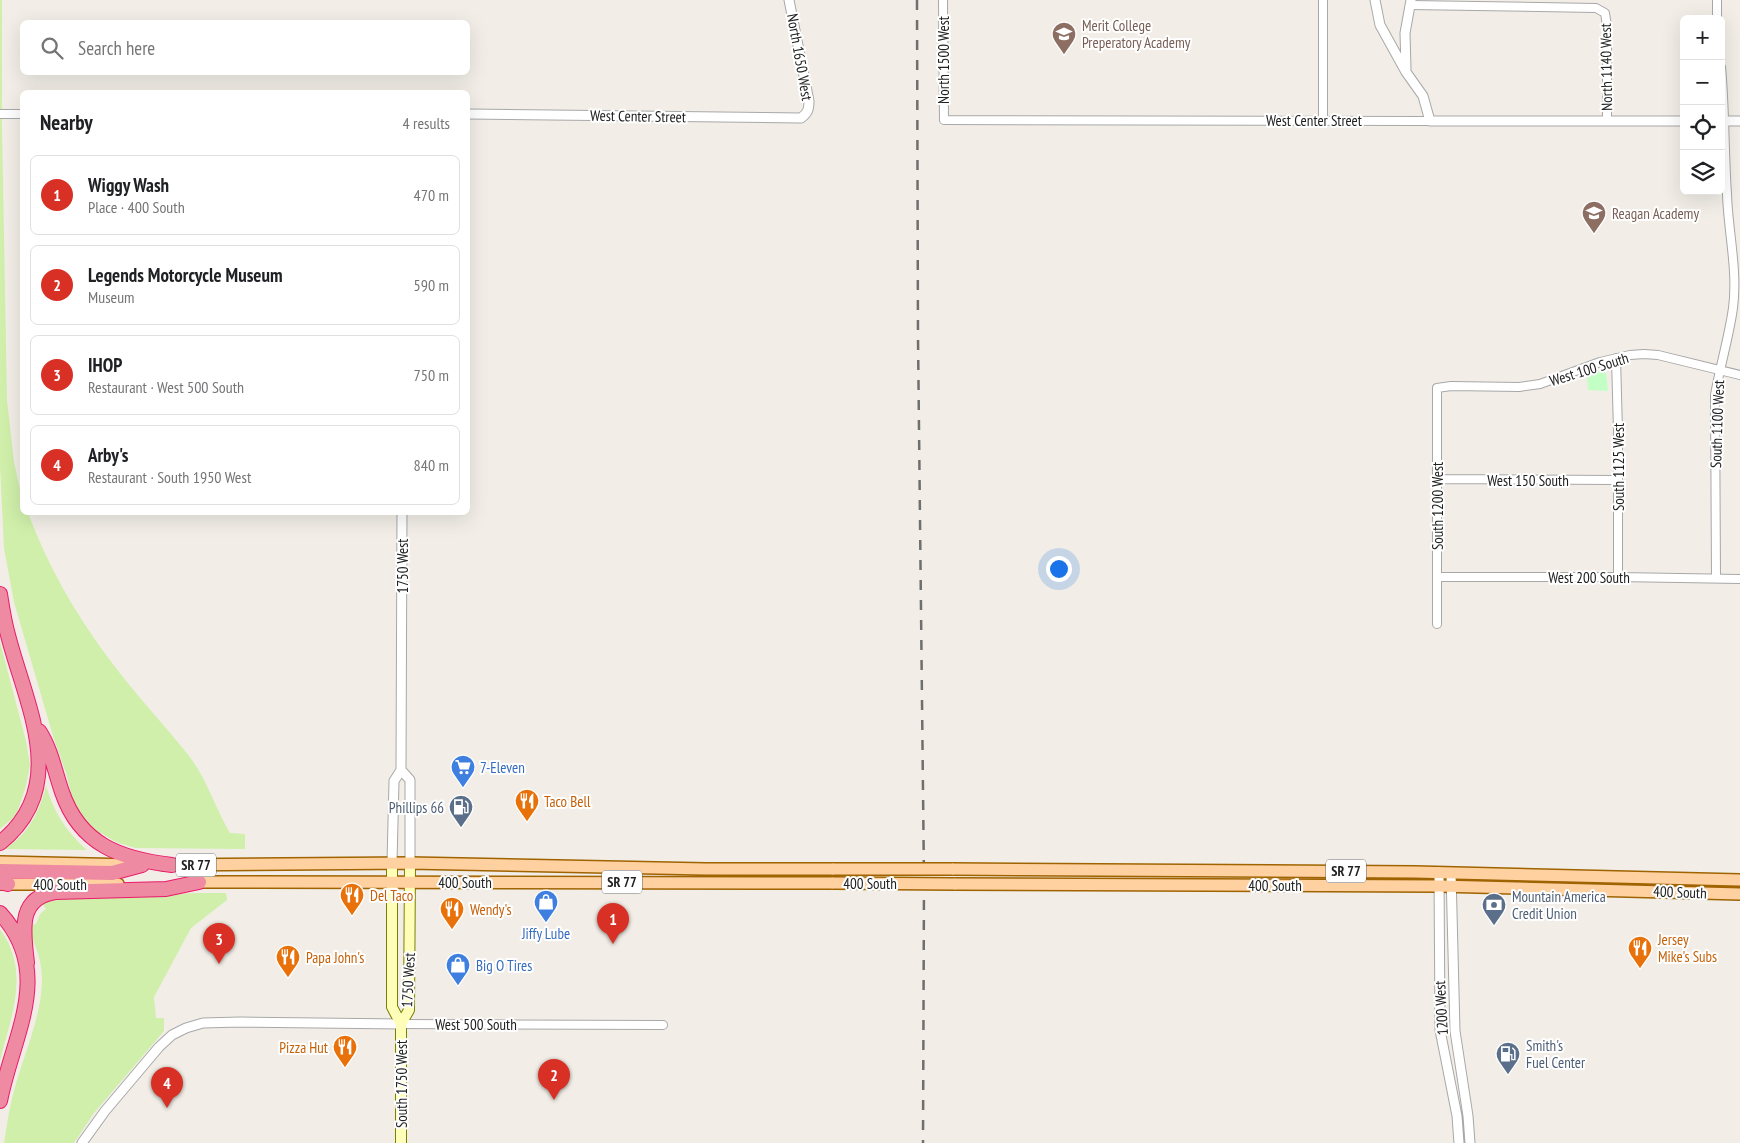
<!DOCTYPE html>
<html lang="en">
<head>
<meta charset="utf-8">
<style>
	body { margin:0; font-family:"PT Sans Narrow",sans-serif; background:#f2f2f2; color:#202124 }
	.controls { position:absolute; right:15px; top:15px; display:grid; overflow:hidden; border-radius:8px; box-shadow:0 5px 20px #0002 }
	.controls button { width:45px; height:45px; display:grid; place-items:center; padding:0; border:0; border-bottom:1px solid #e0e0e0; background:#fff; color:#202124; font:25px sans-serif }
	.you { position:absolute; left:1058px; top:568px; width:18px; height:18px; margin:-12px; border:4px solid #fff; border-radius:50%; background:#1a73e8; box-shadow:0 0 0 8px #1a73e833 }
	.badge { display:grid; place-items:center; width:32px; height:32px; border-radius:50%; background:#d93025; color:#fff; font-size:16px; font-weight:700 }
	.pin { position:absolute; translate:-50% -41px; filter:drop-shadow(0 1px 2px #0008) }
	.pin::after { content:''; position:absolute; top:26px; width:18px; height:15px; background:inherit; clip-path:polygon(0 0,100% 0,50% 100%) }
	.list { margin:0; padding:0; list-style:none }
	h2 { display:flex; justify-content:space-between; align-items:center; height:65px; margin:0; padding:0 20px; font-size:21px }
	h2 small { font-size:16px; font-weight:400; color:#757577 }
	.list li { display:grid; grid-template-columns:32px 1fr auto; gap:15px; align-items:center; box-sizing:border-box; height:80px; margin:0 10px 10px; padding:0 10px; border:1px solid #e0e0e0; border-radius:8px }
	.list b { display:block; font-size:19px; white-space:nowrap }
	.list p { margin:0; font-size:16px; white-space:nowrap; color:#757577 }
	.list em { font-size:16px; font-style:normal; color:#757577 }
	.icon { flex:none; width:28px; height:28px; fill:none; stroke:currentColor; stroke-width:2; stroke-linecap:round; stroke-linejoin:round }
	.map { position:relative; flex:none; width:1740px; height:1143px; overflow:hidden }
	.search { position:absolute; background:#fff; box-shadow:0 5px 20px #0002; left:20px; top:20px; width:450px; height:55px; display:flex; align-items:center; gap:12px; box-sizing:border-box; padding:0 18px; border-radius:8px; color:#757577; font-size:19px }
	.panel { position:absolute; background:#fff; box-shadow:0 5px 20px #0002; left:20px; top:90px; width:450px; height:425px; border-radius:8px }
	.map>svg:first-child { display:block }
	.grass { fill:#cfefaa }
	.park { fill:#c3fec5 }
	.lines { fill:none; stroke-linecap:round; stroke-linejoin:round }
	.minor-casing { stroke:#a8a8a8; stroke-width:10 }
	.tertiary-casing { stroke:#a8a8a8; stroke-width:11 }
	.secondary-casing { stroke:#798100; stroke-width:12 }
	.primary-casing { stroke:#9f6300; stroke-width:14 }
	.motorway-casing { stroke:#e91b6b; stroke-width:16 }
	.minor { stroke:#fff; stroke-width:8 }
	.tertiary { stroke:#fff; stroke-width:9 }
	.secondary { stroke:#fefeb9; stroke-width:10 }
	.primary { stroke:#ffd1a0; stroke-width:11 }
	.motorway { stroke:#ee8aa1; stroke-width:14 }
	.rail { stroke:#6f6f6f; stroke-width:2.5; stroke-dasharray:10 10; stroke-linecap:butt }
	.primary-bridge-casing { stroke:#9f6300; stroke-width:14; stroke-linecap:butt }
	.primary-bridge { stroke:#ffd1a0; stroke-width:11 }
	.labels { text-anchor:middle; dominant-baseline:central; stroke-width:4; stroke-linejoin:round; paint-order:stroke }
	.shield { fill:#fff; stroke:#646464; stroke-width:1 }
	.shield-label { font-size:14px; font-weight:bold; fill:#212121 }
	.education-label { font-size:15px; fill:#785e54; stroke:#fff; text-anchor:start }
	.street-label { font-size:15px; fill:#212121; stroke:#fff }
	.shop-label { font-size:15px; fill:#366cbe; stroke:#fff; text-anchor:start }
	.food-label { font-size:15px; fill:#c56008; stroke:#fff; text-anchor:start }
	.service-label { font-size:15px; fill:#4e5e75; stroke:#fff; text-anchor:start }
</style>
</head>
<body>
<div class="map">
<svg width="1740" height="1143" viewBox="0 0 1740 1143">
	<rect width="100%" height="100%" fill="#f2eee7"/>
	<!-- grass -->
	<path class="grass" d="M0,0H2V127L7,400L14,462L22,499V512L28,513C48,566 74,612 109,659C134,693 163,723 189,756C207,779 215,808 230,833L245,834V849L135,848L116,842L101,833L99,835L90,828L75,809L66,773L53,736L14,602L4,548L0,466Z
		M0,642L26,741L30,765L26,786L18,810L14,817L0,829Z
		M46,786C54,812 66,832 87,850L4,849C28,836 40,810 46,786Z
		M197,893H226L227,900L191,928L154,997L156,1018H164V1031L94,1113L74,1143H4C7,1126 9,1108 14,1091C23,1056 42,1016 42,980C42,967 39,954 34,943C32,937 28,932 27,926L36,924L40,914L46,909L42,903L49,900L91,897Z
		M0,929C31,972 11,1016 0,1061Z"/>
	<!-- park -->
	<path class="park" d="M1601,370L1606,373L1608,391L1588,390L1587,376Z"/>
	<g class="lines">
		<defs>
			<path id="minor" d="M943,0L944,120L1430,121
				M1410,5L1596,8L1605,13L1607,26V121
				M1717,19V0
				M1,114H22
				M1323,120V0
				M1616,358L1618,431V577
				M1438,479L1618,480
				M1437,577H1618L1740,579
				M1716,578L1715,395C1720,366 1729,337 1733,308C1738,270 1728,231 1727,194C1724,151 1725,109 1721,67
				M1437,624V388L1451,386L1519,387L1540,384L1600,362L1630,355L1644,354L1658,355L1740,375
				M401,1024L663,1025"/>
			<path id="tertiary" d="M1375,0L1380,25L1406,72L1423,96L1430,121H1684
				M1406,69L1405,33L1411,0
				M468,114L801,118C808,113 809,109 809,101L789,0
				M1721,121H1740
				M401,770L410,780V863
				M392,863L394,781L401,770L402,512
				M1439,872L1440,1030L1457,1116L1459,1143
				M1451,873L1455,1031L1468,1116L1470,1143
				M82,1143L105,1111L159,1047L172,1035L186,1028L203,1023L240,1022L401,1024"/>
			<path id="secondary" d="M392,863V1007L401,1024
				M401,1143V1024L409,1010L410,863"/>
			<path id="primary" d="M0,862L133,865
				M164,865L410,863L706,869H834
				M952,869L1415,872L1740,880
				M192,882L833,883
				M0,884H118
				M954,884L1439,886L1740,894"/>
			<path id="motorway" d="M0,594C2,607 4,621 8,635C26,706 71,786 0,843
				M39,731C51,749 55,772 62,792C80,845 121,859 172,865
				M0,871L112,873L142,865
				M0,882L8,884
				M0,913C55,973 13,1034 0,1101
				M27,963C24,934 16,898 55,892L166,889L199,882"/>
		</defs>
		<!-- minor casing -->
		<use href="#minor" class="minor-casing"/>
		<!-- tertiary casing -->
		<use href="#tertiary" class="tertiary-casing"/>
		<!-- secondary casing -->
		<use href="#secondary" class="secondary-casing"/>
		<!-- primary casing -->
		<use href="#primary" class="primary-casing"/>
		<!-- motorway casing -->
		<use href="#motorway" class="motorway-casing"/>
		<!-- minor -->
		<use href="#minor" class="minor"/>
		<!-- tertiary -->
		<use href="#tertiary" class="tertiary"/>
		<!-- secondary -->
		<use href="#secondary" class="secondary"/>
		<!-- primary -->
		<use href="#primary" class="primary"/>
		<!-- motorway -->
		<use href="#motorway" class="motorway"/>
		<!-- rail -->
		<path class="rail" d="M917,0L918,338L924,881L923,1143"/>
		<defs>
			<path id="primary-bridge" d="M834,869H952
				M833,883L954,884"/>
		</defs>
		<!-- primary-bridge casing -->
		<use href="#primary-bridge" class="primary-bridge-casing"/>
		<!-- primary-bridge -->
		<use href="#primary-bridge" class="primary-bridge"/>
	</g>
	<!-- icons -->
	<defs>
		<symbol id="school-pin" viewBox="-11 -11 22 30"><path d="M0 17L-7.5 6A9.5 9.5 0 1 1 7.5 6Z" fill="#8d6e63" stroke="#fff"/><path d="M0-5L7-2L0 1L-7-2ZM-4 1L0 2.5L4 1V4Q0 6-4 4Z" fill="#fff"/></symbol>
		<symbol id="supermarket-pin" viewBox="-11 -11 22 30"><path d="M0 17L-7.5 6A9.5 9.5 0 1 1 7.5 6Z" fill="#3f7fe0" stroke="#fff"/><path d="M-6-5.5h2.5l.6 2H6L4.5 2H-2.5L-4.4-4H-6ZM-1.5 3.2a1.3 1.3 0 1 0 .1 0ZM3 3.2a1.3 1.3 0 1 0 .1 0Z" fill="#fff"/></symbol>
		<symbol id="restaurant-pin" viewBox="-11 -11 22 30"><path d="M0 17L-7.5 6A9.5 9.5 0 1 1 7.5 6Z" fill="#e8710a" stroke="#fff"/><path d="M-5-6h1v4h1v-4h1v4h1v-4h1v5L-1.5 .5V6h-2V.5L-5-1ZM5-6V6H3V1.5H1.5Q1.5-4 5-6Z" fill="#fff"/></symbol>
		<symbol id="fuel-pin" viewBox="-11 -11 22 30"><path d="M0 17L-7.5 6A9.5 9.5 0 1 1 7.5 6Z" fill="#5c6f8a" stroke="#fff"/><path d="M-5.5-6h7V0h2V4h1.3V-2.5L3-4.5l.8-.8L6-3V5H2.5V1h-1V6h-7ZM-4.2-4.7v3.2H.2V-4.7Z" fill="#fff"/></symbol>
		<symbol id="shop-pin" viewBox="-11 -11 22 30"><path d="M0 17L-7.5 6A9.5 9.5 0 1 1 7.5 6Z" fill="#3f7fe0" stroke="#fff"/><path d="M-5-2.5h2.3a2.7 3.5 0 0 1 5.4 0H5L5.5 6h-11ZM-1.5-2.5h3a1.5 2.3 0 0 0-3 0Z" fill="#fff"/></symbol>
		<symbol id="bank-pin" viewBox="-11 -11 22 30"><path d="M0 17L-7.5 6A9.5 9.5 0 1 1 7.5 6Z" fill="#5c6f8a" stroke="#fff"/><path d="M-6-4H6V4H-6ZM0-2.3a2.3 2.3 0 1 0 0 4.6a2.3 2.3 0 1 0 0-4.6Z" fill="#fff"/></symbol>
	</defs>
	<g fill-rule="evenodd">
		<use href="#school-pin" x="1050" y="20" width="28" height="38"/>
		<use href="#school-pin" x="1580" y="199" width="28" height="38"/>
		<use href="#supermarket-pin" x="449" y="753" width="28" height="38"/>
		<use href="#restaurant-pin" x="513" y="787" width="28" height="38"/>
		<use href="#fuel-pin" x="447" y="793" width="28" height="38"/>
		<use href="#restaurant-pin" x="338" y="881" width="28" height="38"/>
		<use href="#shop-pin" x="532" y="888" width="28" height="38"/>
		<use href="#bank-pin" x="1480" y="891" width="28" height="38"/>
		<use href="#restaurant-pin" x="438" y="895" width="28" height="38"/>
		<use href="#restaurant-pin" x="1626" y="934" width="28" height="38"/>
		<use href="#restaurant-pin" x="274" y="943" width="28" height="38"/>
		<use href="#shop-pin" x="444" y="951" width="28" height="38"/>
		<use href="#restaurant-pin" x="331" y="1033" width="28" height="38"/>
		<use href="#fuel-pin" x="1494" y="1040" width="28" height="38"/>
	</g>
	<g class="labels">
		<!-- shield labels -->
		<g class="shield">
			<rect x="176" y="853.5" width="40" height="23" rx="4"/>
			<rect x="1326" y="859.5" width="40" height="23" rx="4"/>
			<rect x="602" y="870.5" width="40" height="23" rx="4"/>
		</g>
		<g class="shield-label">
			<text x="196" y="865">SR 77</text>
			<text x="1346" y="871">SR 77</text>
			<text x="622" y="882">SR 77</text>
		</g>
		<!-- education labels -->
		<g class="education-label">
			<text x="1082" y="25">Merit College<tspan x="1082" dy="17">Preperatory Academy</tspan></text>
			<text x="1612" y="213">Reagan Academy</text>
		</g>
		<!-- street labels -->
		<g class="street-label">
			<text transform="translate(800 57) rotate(80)">North 1650 West</text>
			<text transform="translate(943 60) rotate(-90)">North 1500 West</text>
			<text transform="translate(1606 67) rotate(-91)">North 1140 West</text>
			<text transform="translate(638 116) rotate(1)">West Center Street</text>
			<text x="1314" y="120">West Center Street</text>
			<text transform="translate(1589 369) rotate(-17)">West 100 South</text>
			<text transform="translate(1717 424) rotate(-88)">South 1100 West</text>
			<text transform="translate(1618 467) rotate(-90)">South 1125 West</text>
			<text x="1528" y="480">West 150 South</text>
			<text transform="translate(1437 506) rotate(-90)">South 1200 West</text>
			<text transform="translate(402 566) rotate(-90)">1750 West</text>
			<text x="1589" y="577">West 200 South</text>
			<text x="465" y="882">400 South</text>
			<text x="870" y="883">400 South</text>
			<text x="60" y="884">400 South</text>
			<text x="1275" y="885">400 South</text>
			<text transform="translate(1680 892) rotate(2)">400 South</text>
			<text transform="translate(408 980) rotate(-87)">1750 West</text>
			<text transform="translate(1441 1008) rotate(-93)">1200 West</text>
			<text x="476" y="1024">West 500 South</text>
			<text transform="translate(401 1084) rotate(-90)">South 1750 West</text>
		</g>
		<!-- shop labels -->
		<g class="shop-label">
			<text x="480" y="767">7-Eleven</text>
			<text x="546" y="933" text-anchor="middle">Jiffy Lube</text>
			<text x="476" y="965">Big O Tires</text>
		</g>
		<!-- food labels -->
		<g class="food-label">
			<text x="544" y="801">Taco Bell</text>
			<text x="370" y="895">Del Taco</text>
			<text x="470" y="909">Wendy's</text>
			<text x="1658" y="939">Jersey<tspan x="1658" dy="17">Mike's Subs</tspan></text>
			<text x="306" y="957">Papa John's</text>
			<text x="328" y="1047" text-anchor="end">Pizza Hut</text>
		</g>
		<!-- service labels -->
		<g class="service-label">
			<text x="444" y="807" text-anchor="end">Phillips 66</text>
			<text x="1512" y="896">Mountain America<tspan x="1512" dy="17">Credit Union</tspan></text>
			<text x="1526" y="1045">Smith's<tspan x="1526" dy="17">Fuel Center</tspan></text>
		</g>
	</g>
</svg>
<div class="controls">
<button>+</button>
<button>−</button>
<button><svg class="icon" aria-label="locate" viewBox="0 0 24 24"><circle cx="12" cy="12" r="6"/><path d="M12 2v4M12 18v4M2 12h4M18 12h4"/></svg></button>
<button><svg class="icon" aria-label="layers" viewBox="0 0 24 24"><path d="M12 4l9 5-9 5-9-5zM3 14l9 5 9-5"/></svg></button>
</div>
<div class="you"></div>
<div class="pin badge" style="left:613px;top:944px">1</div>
<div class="pin badge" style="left:554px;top:1100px">2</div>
<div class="pin badge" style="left:219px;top:964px">3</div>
<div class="pin badge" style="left:167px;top:1108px">4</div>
<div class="search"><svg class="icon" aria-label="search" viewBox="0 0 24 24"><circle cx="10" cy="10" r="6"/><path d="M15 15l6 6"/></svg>Search here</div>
<section class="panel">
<h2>Nearby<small>4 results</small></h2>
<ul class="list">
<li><span class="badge">1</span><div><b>Wiggy Wash</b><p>Place · 400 South</p></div><em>470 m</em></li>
<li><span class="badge">2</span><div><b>Legends Motorcycle Museum</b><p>Museum</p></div><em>590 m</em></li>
<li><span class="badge">3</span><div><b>IHOP</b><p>Restaurant · West 500 South</p></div><em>750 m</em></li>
<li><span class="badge">4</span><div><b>Arby's</b><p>Restaurant · South 1950 West</p></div><em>840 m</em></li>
</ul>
</section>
</div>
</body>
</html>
